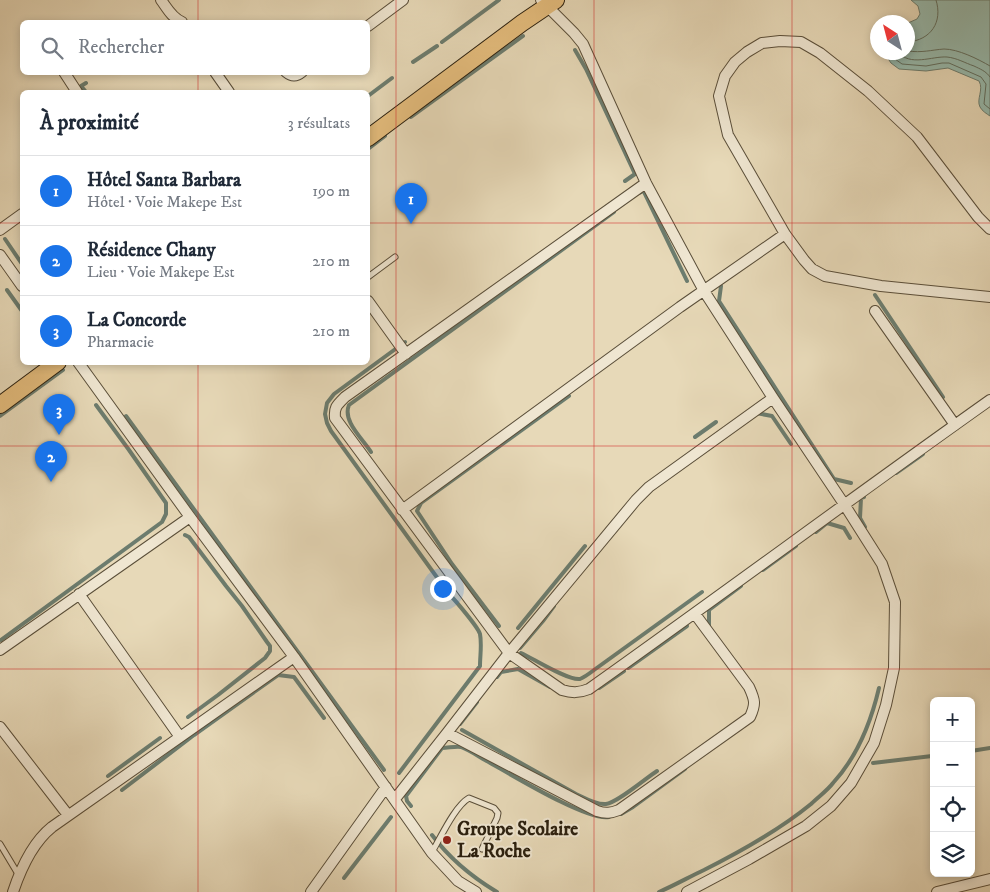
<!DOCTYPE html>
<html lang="fr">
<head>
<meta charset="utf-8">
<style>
	body { margin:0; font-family:"IM FELL DW Pica",serif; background:#f6f6f7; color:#1f2937 }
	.controls { position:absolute; right:15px; bottom:15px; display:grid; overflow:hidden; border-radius:8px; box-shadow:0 2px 8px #0003 }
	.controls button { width:45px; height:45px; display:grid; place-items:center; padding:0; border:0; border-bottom:1px solid #e0e1e3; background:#fff; color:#1f2937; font:25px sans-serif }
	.compass { position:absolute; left:870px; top:15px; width:45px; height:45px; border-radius:50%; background:#fff; box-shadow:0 2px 8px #0003; rotate:324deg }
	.you { position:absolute; left:442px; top:588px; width:18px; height:18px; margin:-12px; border:4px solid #fff; border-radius:50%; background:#1a73e8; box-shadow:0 0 0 8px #1a73e833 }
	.badge { display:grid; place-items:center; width:32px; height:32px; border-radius:50%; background:#1a73e8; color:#fff; font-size:16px; font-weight:700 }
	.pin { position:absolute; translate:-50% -41px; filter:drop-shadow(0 1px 2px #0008) }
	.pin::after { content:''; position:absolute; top:26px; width:18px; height:15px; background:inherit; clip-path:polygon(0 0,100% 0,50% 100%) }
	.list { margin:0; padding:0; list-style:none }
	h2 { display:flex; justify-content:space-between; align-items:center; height:65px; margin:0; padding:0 20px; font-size:21px }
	h2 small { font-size:16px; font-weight:400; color:#747a83 }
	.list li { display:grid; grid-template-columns:32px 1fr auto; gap:15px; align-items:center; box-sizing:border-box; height:70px; padding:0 20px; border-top:1px solid #e0e1e3 }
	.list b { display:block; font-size:19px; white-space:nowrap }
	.list p { margin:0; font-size:16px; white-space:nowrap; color:#747a83 }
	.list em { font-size:16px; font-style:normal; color:#747a83 }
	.icon { flex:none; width:28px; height:28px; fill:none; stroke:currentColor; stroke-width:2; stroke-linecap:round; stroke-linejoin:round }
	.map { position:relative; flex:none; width:990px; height:892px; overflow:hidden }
	.search { position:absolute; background:#fff; box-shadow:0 2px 8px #0003; left:20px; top:20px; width:350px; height:55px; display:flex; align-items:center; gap:12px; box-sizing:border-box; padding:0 18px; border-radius:8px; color:#747a83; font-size:19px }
	.panel { position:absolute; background:#fff; box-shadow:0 2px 8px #0003; left:20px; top:90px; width:350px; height:275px; border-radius:8px }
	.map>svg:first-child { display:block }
	.water { fill:#97baad; stroke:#6c7c6e }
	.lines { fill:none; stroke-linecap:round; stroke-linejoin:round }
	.shore { stroke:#616d5e; stroke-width:1 }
	.stream { stroke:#6c7c6e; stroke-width:4 }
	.lane-casing { stroke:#5a4e39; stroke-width:7 }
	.street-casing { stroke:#5a4e39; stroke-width:12 }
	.primary-casing { stroke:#2b200f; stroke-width:18 }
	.lane { stroke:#efe6d1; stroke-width:5 }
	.street { stroke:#efe6d1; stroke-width:10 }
	.primary { stroke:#e4bc7c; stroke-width:16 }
	.grid { fill:none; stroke:#d62828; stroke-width:1; stroke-opacity:0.55 }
	.poi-dot { fill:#8f2418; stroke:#efe6d1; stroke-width:2 }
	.labels { text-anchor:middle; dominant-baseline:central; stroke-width:4; stroke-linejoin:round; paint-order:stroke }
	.poi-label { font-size:19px; font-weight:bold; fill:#2b200f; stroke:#efe6d1; text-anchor:start }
</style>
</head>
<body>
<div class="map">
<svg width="990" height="892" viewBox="0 0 990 892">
	<rect width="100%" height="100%" fill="#e7d9b8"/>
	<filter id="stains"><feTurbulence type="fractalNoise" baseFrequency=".004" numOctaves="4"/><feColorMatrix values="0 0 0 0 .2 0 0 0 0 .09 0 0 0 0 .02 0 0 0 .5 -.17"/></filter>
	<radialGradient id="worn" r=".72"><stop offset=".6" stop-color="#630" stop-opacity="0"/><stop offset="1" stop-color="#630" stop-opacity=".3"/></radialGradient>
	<!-- water -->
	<path class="water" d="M911,0H990V116C987,114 982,111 980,107C976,99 984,90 979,81L948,68L926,71L899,69L891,63L885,54L884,53L908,52V23L917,19L920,14L918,6Z"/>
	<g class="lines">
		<!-- shore -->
		<path class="shore" d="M908,42C931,40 943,22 936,0
			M908,51C922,53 931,50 944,49C958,49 978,59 990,66
			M890,52L895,59L902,64L926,66L942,63H949L981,77L986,84L984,104L990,109
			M898,52C910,67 932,56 947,57C957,58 965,63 974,66C980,69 986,71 990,77"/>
		<!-- stream -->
		<path class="stream" d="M442,42L499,0
			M575,50L586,69L635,174L625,181
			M413,62L437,46
			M99,73L100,72
			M86,92L81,86L86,83
			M368,96L392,78
			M411,117L523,36
			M368,149L385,136
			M639,193L643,191L644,192L687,281
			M5,239L22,264
			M721,286L719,301L834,479L851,483
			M7,290L22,311
			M875,295L943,397
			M756,413L772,416L791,444
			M0,416L63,370
			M126,416L384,770
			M695,437L716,422
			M371,452C363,439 342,421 349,405L614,212
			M896,473L923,454
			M864,497L861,498L860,518L865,527
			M816,532L827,523L844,528L850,538
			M185,535L189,537L226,586L242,606L267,642L270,646V651L265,658L218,695L188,717
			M763,570L796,546
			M709,625V610L741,586
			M499,626L452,564L417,511L421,503L569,396
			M518,628L585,546
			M1,640L162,522L166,514V503L129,450L96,405
			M520,648L543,621L554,606
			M521,653C534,659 568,681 580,679C585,677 590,673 594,670L702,592
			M628,668L687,626
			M497,677L501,672L518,669L550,687
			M599,688L624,671
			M460,724L477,702
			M462,730L576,794C585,798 595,805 606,804C617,803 646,778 657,771
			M971,751L990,748
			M873,763L932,756L934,781
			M399,773L480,666C480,656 482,644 480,634C478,627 455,600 449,594L331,431L327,423L325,414L327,403L334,394L405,342
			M108,776L160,738
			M122,790L194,735L278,675L294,677L324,718
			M411,806L407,801L406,796L442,748C448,748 456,746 461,747C469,750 478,756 485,760C507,772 588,822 609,817
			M621,814L633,807L685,769
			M432,835C450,859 472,877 497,892
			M344,878L391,817
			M659,892C675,885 689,877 704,870C742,851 778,831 811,804C818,797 827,791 833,783C857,757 871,722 879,688"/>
		<defs>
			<path id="lane" d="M368,277L395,257
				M0,844L18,874
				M432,852C441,837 455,806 469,798L494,808L498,813L497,818L482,849"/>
			<path id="street" d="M161,0C167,8 172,18 182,22
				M541,0L574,33L583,44L646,183L704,291L773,398L844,504L882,564L895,602L894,668L886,705L874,743L851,783L831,806L806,826L749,859L687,892
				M368,26L403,0
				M64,72L77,92
				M215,72L229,92
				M286,72C292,77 296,77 302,72
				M646,183L345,397C337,405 334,407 335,418L509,653L562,690C572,693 579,693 589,689C724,593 856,495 990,400
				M990,229L978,217L917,137L868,91L820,53L801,42L780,41L762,43L747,52L735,62L725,76L719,96L728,135L785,234L804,260L812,269L825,276L881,286L990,297
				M0,230L22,214
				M0,255L22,286
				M368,301L406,354
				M875,311L955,425
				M78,362L190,517L294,657L432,853L458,881L476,892
				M402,510L680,307L785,234
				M79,594L180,737
				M0,650L190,517
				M0,727L68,815
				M447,733L597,811C606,814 611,813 619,810L750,717C756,704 755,700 749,687L695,614
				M395,799L447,733L509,653L636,500L649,487L773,398
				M13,892C21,868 32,843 52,827L294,657
				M311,892L386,787
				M937,892L990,879"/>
			<path id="primary" d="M368,138L522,23L556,0
				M0,405L58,362"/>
		</defs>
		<!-- lane casing -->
		<use href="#lane" class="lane-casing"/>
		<!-- street casing -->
		<use href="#street" class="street-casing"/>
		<!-- primary casing -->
		<use href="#primary" class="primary-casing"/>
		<!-- lane -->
		<use href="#lane" class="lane"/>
		<!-- street -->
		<use href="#street" class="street"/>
		<!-- primary -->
		<use href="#primary" class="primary"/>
	</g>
	<!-- grid -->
	<path class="grid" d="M198,0V22M396,0V892M594,0V892M792,0V892M198,72V92M0,223H22M368,223H990M198,362V892M0,446H990M0,669H990"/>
	<!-- markers -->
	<circle class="poi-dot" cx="447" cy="840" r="5"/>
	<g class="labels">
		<!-- poi labels -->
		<g class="poi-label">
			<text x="457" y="829">Groupe Scolaire<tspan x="457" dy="22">La Roche</tspan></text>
		</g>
	</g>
	<rect width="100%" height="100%" filter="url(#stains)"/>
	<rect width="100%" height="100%" fill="url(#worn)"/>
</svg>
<div class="controls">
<button>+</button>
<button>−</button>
<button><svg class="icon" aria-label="locate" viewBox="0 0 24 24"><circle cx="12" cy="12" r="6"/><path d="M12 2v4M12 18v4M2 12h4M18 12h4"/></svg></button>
<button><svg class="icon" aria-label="layers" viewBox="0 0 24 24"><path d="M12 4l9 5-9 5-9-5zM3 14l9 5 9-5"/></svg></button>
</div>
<svg class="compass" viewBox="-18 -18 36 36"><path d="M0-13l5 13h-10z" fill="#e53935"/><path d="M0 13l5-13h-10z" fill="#747a83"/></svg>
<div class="you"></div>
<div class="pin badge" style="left:411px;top:224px">1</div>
<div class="pin badge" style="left:51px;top:482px">2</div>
<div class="pin badge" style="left:59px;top:435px">3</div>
<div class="search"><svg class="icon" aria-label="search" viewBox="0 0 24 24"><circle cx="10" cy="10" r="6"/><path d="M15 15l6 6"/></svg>Rechercher</div>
<section class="panel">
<h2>À proximité<small>3 résultats</small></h2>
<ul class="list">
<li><span class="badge">1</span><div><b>Hôtel Santa Barbara</b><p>Hôtel · Voie Makepe Est</p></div><em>190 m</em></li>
<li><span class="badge">2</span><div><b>Résidence Chany</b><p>Lieu · Voie Makepe Est</p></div><em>210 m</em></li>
<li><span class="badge">3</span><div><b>La Concorde</b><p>Pharmacie</p></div><em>210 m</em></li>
</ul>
</section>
</div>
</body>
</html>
